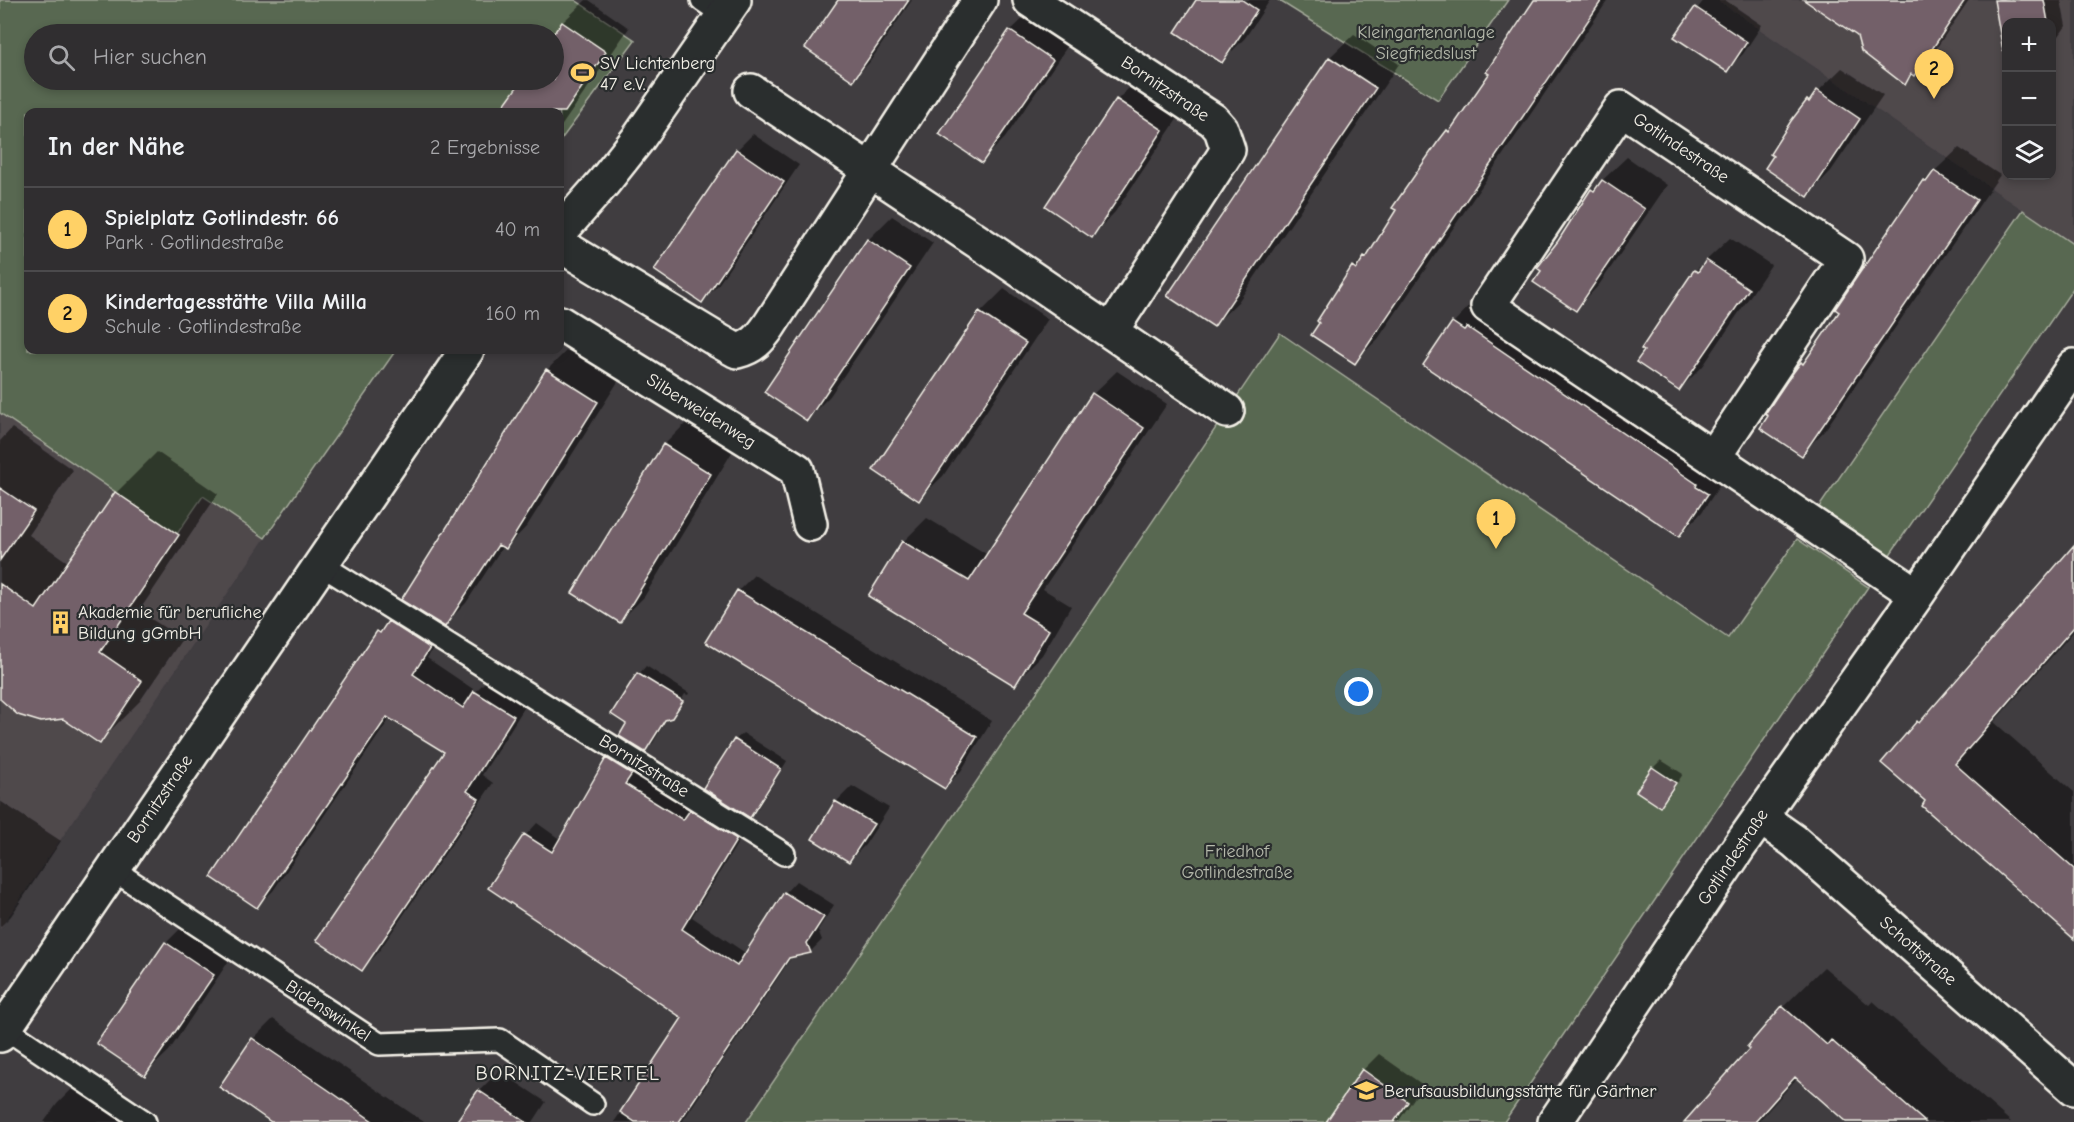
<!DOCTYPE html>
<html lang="de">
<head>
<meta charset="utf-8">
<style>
	body { margin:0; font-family:"Comic Neue",sans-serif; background:#3c3a3c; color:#f1f3f6 }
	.controls { position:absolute; right:18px; top:18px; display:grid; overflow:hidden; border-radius:12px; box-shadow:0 3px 9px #0003 }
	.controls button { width:54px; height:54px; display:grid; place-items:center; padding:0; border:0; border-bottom:2px solid #4b4a4c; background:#302e30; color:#f1f3f6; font:30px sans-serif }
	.you { position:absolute; left:1359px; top:692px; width:21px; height:21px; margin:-15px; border:4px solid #fff; border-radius:50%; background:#1a73e8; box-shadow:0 0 0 9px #1a73e833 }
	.badge { display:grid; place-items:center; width:39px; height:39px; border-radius:50%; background:#ffd166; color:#111; font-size:20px; font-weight:700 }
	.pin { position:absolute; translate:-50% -50px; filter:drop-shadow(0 2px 3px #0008) }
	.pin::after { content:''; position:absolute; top:32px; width:21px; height:18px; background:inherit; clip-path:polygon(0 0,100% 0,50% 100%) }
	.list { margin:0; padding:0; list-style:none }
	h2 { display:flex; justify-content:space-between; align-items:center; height:78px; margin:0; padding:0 24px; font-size:26px }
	h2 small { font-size:20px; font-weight:400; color:#a8a8ab }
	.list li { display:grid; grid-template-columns:39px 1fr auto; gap:18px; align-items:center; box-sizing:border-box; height:84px; padding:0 24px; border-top:2px solid #4b4a4c }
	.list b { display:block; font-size:22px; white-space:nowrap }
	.list p { margin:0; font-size:20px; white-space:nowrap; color:#a8a8ab }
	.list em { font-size:20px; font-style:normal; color:#a8a8ab }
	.icon { flex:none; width:33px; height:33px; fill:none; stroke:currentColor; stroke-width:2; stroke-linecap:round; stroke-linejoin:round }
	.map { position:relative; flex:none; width:2074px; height:1122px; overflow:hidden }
	.search { position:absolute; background:#302e30; box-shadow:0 3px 9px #0003; left:24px; top:24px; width:540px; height:66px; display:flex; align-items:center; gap:15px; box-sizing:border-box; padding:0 21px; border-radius:33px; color:#a8a8ab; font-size:22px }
	.panel { position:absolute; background:#302e30; box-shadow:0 3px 9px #0003; left:24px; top:108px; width:540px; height:246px; border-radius:12px }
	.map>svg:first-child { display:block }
	.built { fill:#4f484c; fill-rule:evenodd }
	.green { fill:#596851; stroke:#a6ac9c; stroke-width:1.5; fill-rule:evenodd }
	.shadow { fill:#0007 }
	.building { fill:#736169; stroke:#f4f1e8; stroke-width:1.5 }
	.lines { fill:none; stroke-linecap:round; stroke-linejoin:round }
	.service-casing { stroke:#f4f1e8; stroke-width:26 }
	.minor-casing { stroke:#f4f1e8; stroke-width:38 }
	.service { stroke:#2a2d2e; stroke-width:21 }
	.minor { stroke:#2a2d2e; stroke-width:33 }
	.labels { text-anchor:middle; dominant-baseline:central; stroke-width:4.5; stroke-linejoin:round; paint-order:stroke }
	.park-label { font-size:18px; fill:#b6baac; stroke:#2a2d2e }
	.poi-label { font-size:18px; fill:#f4f1e8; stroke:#2a2d2e; text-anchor:start }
	.street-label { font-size:18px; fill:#f4f1e8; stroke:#2a2d2e }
	.neighbourhood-label { font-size:20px; letter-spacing:1.5px; fill:#f4f1e8; stroke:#2a2d2e }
</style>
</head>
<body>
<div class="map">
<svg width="2074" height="1122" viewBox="0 0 2074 1122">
	<rect width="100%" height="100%" fill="#403d40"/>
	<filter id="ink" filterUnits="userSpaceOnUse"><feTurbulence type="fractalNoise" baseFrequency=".0167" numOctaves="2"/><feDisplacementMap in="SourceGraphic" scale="12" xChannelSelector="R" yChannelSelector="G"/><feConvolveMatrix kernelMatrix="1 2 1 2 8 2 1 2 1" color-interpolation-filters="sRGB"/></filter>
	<g filter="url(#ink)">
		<!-- built -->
		<path class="built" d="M1717,0H2074V245ZM2006,22H2052V176H2006Z
			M0,413L177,534L203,495L265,538L0,929Z"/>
		<!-- green -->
		<path class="green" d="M0,0H575L635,40L560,141V112H28V350H396L265,538L203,496L177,534L0,413ZM34,34H554V80H34Z
			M1278,0H1508L1438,100Z
			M2023,210L2074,245V287L1889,556L1819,507Z
			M1280,333L1728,638L1797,539L1868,587L1504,1122H746Z"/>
		<!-- shadow -->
		<path class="shadow" d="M586,0H589L629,28L560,128V112H501L524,80H554V37L563,22Z
			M840,0H912L869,63L853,79Z
			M1198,0H1270L1245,38L1222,61Z
			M1536,0H1608L1378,339L1354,362V267L1376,245L1438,144L1460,119L1491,74Z
			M1704,0H1725L1762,25L1743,54L1726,70L1676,36Z
			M1807,0H1969L1929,59L1905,83L1858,35Z
			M1996,0H2061L2066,26L2052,46V22H2006Z
			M1034,8L1075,35L1005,138L982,161L1010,31Z
			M1354,34L1399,64L1238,302L1214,325L1170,296L1330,57Z
			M1842,68L1883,95L1831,171L1808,195V101Z
			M1141,76L1186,106L1115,212L1092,236L1117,100Z
			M753,134L799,165L718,285L702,301L737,150Z
			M1959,148L2000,175L1825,430L1802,454V363L1815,350L1924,181Z
			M1627,157L1667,185L1599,285L1576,309L1559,242L1592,190Z
			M892,216L933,243L830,396L807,419L766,392L868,240Z
			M1730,238L1771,265L1703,366L1679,390L1643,348L1696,270Z
			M1004,289L1048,319L943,476L919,499L875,470L980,313Z
			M1476,299L1730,470L1702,512L1679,536L1453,323Z
			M569,348L619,380L527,526L506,548L503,546L466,603L444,625L547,370Z
			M1117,371L1167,404L1043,589L1071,606L1042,655L1018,679L903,542L927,518L988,555L1093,394Z
			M688,421L734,449L644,597L620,621L664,445Z
			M12,428L73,470L29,535L69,563L116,493L157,452L218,494L139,611L182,639L140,701L99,742L63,718L0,696V441Z
			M2074,547V631L1994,722L2074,792V938L1927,801L1918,722L1947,693Z
			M754,575L992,721L961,771L945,787L738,591Z
			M394,616L445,632L427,658L476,691L491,676L529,700L482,775L493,783L377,954L362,969L446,751L391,717L273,891L257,906L214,876L378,632Z
			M646,666L689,693L688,695L685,694L674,712H676L668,717L653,743L645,750L628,723L639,674Z
			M743,733L787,761L758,808L750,816L735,740Z
			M619,747L747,828L692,917L747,954L785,893L796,881L834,905L818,930L822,940L811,951L793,955L682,1122H614L685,1018L490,887L526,835L537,823L561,840L607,759Z
			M1661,760L1683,774L1668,797L1660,805L1638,791L1653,768Z
			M852,786L889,808L865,845L849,861L836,802Z
			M0,801L61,841L11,916L0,927Z
			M190,919L236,950L169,1051L145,1074L166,943Z
			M1824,967L1869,1005L1873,1001L2011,1122H1849L1798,1077L1758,1122H1686L1751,1049L1783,1007Z
			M273,1019L424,1122H274L253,1039Z
			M1379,1054L1423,1085L1398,1122H1332L1363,1070Z
			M499,1071L546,1102L533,1122H458L479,1091Z
			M73,1088L125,1122H44L57,1104Z"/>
		<!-- building -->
		<path class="building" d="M838,0H909L853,81L805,48Z
			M1196,0H1242L1257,10L1222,63L1175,32Z
			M1534,0H1602L1355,364L1311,335L1319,323L1317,321L1352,266L1356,269L1364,257L1366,258L1396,210L1392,208L1437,143L1447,130L1449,132L1489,74L1486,72Z
			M1804,0H1965L1914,76L1911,74L1905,85L1861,51L1857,36Z
			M1994,0H2044L2048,22H2007V54L2003,51Z
			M1695,7L1747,42L1727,72L1674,37Z
			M562,22L606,52L565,112H499L522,80H554L553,34Z
			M1009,30L1053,60L982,163L939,134Z
			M1329,57L1376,88L1214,327L1167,296Z
			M1817,90L1860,119L1808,197L1765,168L1773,156L1770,154L1791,121L1807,100L1809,102Z
			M1116,99L1163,130L1092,238L1045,206Z
			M736,149L784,182L702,303L654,270Z
			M1934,171L1977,200L1802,456L1760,428L1768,416L1765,414L1787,381L1801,362L1803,364L1839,312L1835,309L1923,180L1926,182Z
			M1602,180L1645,209L1576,311L1533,282L1541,271L1537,268L1558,241L1591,189L1594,191Z
			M867,239L910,268L807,421L764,392Z
			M1706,260L1749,289L1679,391L1636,362L1644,351L1641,349L1661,319L1694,270L1698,272Z
			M979,312L1026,343L919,501L873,470Z
			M1452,322L1464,330L1467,327L1697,484L1696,487L1708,494L1679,537L1423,365Z
			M546,369L598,402L506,549L498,545L445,627L401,600Z
			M1092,393L1144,428L1021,613L1049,630L1015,686L868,596L902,541L969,581Z
			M663,444L711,474L620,623L572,593Z
			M0,488L34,511L0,560Z
			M115,492L179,535L100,652L142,681L100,744L63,719L41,722L18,715L0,699V584L36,609Z
			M2074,545V627L1955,764L2074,869V939L1922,806L1925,801L1881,763L1917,721L1919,723Z
			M737,590L977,737L945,789L705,642Z
			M388,621L430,648L413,674L463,708L474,691L514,716L467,791L479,799L362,971L316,940L444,752L387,717L257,908L211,877L377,631L380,633Z
			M637,673L683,701L672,718L665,720L645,752L619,736L626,724L611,714Z
			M734,739L781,769L750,818L703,788Z
			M606,758L632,774L625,784L683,820L690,810L737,839L682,929L737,966L784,892L824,917L807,943L811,953L789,958L679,1122H635L620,1112L682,1018L488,888L524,834L552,852Z
			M1652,767L1676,783L1660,807L1636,791Z
			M835,801L874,824L849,862L812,839Z
			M165,942L214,975L145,1076L96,1043Z
			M1782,1006L1827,1045L1831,1040L1925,1122H1846L1795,1077L1755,1122H1684L1749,1049L1747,1047Z
			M252,1038L327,1089L374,1122H271L248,1106L219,1087Z
			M1362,1069L1408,1102L1394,1122H1326Z
			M478,1090L526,1122H456Z"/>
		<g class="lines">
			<defs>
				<path id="service" d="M702,0L724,15
					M320,564L784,854
					M112,869L379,1044L500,1040L593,1104
					M5,1028L145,1122"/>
				<path id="minor" d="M1030,0L1213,120L1221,129L1228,150L1111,331
					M751,91L992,251L1227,411
					M560,232L604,182L638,139L734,0
					M560,245L719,341L737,351C753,347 760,339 769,326L980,0
					M560,323L797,470L810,524
					M1713,458L1846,259L1621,108L1488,306L1917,595
					M1760,817L1794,841L2074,1088
					M0,1035L467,350
					M1555,1122L1739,847L1917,595L2074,366"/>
			</defs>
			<!-- service casing -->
			<use href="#service" class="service-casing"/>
			<!-- minor casing -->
			<use href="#minor" class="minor-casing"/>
			<!-- service -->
			<use href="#service" class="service"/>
			<!-- minor -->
			<use href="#minor" class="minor"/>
		</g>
	</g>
	<!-- icons -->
	<defs>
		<symbol id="stadium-bare" viewBox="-9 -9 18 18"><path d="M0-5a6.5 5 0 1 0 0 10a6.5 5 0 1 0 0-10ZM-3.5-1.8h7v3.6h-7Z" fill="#ffd166" stroke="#2a2d2e" stroke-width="2.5" paint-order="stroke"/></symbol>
		<symbol id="building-bare" viewBox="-9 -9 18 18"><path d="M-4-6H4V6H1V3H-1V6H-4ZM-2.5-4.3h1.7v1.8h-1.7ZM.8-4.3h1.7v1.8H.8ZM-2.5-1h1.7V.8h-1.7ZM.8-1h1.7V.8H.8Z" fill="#ffd166" stroke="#2a2d2e" stroke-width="2.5" paint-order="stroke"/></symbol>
		<symbol id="university-bare" viewBox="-9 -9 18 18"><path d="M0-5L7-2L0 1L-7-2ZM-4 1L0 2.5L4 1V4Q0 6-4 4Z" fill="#ffd166" stroke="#2a2d2e" stroke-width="2.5" paint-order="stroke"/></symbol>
	</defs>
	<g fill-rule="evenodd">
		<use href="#stadium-bare" x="566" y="56" width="33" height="33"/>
		<use href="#building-bare" x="44" y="606" width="33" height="33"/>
		<use href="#university-bare" x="1350" y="1074" width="33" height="33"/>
	</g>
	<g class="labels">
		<!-- park labels -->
		<g class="park-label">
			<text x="1426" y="32">Kleingartenanlage<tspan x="1426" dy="21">Siegfriedslust</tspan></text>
			<text x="1237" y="851">Friedhof<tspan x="1237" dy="21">Gotlindestraße</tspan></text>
		</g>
		<!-- poi labels -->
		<g class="poi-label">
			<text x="600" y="63">SV Lichtenberg<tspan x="600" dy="21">47 e.V.</tspan></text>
			<text x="78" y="612">Akademie für berufliche<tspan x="78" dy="21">Bildung gGmbH</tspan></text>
			<text x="1384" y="1091">Berufsausbildungsstätte für Gärtner</text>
		</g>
		<!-- street labels -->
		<g class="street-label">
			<text transform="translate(1165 89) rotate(34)">Bornitzstraße</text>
			<text transform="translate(1681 148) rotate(34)">Gotlindestraße</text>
			<text transform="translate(701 411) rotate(32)">Silberweidenweg</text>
			<text transform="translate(644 766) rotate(32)">Bornitzstraße</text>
			<text transform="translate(160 799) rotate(-56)">Bornitzstraße</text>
			<text transform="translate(1733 857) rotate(-56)">Gotlindestraße</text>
			<text transform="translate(1918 951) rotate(41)">Schottstraße</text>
			<text transform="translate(328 1011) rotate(33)">Bidenswinkel</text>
		</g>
		<!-- neighbourhood labels -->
		<g class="neighbourhood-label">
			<text x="568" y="1073">BORNITZ-VIERTEL</text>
		</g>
	</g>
</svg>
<div class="controls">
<button>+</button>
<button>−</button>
<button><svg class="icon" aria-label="layers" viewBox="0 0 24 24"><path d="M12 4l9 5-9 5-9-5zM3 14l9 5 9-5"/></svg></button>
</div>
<div class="you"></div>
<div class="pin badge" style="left:1496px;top:549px">1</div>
<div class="pin badge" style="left:1934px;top:99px">2</div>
<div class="search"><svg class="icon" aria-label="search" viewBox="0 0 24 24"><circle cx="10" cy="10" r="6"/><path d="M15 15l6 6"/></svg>Hier suchen</div>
<section class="panel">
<h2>In der Nähe<small>2 Ergebnisse</small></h2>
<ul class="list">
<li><span class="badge">1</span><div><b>Spielplatz Gotlindestr. 66</b><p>Park · Gotlindestraße</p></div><em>40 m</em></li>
<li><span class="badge">2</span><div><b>Kindertagesstätte Villa Milla</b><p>Schule · Gotlindestraße</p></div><em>160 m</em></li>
</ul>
</section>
</div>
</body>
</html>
